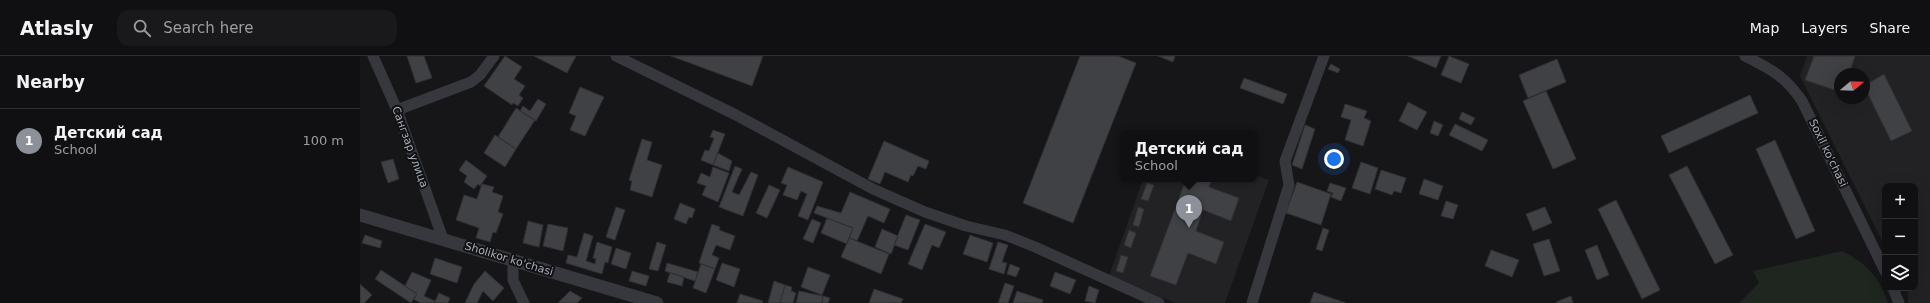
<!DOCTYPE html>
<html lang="en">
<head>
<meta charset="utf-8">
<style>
	body { margin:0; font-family:"DejaVu Sans",sans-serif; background:#19191b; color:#f1f3f6 }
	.controls { position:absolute; right:12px; bottom:12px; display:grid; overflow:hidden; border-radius:8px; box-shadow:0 4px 16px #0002 }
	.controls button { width:36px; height:36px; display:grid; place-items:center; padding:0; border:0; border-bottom:1px solid #303032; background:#101012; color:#f1f3f6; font:20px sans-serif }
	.compass { position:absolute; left:1474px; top:12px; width:36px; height:36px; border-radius:50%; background:#101012; box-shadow:0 4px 16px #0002; rotate:71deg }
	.you { position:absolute; left:974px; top:103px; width:14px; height:14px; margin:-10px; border:3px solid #fff; border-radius:50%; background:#1a73e8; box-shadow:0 0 0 6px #1a73e833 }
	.badge { display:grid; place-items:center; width:26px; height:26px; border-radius:50%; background:#8c9099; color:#fff; font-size:13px; font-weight:700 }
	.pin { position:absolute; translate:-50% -33px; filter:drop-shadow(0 1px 2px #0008) }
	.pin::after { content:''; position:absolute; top:21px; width:14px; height:12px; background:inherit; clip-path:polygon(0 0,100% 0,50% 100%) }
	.popup { position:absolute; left:760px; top:74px; width:138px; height:52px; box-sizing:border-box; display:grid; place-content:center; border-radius:8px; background:#101012; filter:drop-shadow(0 1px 3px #0005); font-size:13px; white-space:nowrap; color:#9c9d9f }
	.popup b { font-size:15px; color:#f1f3f6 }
	.popup::after { content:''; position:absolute; left:50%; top:100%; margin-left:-8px; border:8px solid transparent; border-top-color:#101012 }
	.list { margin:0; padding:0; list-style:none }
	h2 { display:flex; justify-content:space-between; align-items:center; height:52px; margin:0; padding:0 16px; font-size:17px }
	h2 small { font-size:13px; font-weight:400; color:#9c9d9f }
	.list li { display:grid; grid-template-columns:26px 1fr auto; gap:12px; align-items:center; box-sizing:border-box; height:64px; padding:0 16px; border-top:1px solid #303032 }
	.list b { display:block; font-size:15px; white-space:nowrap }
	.list p { margin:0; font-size:13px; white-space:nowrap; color:#9c9d9f }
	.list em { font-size:13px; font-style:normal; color:#9c9d9f }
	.icon { flex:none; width:22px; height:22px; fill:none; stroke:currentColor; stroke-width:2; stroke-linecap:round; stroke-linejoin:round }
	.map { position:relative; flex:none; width:1570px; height:247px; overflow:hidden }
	header { display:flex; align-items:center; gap:24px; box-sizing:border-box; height:56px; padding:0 20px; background:#101012; border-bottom:1px solid #303032 }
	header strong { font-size:19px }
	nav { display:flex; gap:22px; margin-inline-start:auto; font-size:14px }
	.search { width:280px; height:36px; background:#19191b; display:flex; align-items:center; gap:10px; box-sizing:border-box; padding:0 14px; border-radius:12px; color:#9c9d9f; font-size:15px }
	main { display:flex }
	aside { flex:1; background:#101012 }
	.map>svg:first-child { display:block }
	.built { fill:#222225; fill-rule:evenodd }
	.green { fill:#1e261f }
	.building { fill:#404145; stroke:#303034 }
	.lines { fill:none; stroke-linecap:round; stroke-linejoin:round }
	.minor { stroke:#37383d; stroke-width:11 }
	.tertiary { stroke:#37383d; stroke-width:13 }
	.labels { text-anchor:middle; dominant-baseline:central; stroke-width:4; stroke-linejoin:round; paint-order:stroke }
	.street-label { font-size:11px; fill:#a8adb8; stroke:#111113 }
</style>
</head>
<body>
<header>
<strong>Atlasly</strong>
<div class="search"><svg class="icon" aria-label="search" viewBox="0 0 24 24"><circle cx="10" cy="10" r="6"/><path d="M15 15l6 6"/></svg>Search here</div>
<nav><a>Map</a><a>Layers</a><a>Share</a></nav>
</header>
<main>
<aside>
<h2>Nearby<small></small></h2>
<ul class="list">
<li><span class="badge">1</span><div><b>Детский сад</b><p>School</p></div><em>100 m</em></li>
</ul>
</aside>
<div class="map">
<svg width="1570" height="247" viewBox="0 0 1570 247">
	<rect width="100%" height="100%" fill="#161618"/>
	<!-- built -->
	<path class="built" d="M1447,0H1570V247H1548V237L1546,232H1555V130H1525V191L1440,20ZM1480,18H1504V42H1480Z
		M895,119L909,124L865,247H815L749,220L783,123H895Z"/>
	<!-- green -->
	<path class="green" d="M1482,195C1507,208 1518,219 1528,247H1379L1399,227L1393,215Z"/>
	<!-- building -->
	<path class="building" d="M47,0H64L72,22L56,27Z
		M145,0L162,11L154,23L165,30L159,39L163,42L158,50L153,47L152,49L124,30Z
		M174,0H216L207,17Z
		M311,0H403L392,30Z
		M720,0H758L776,7L713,167L663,147Z
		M798,0H815L813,6Z
		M1048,0H1081L1076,12Z
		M1089,0L1109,8L1101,27L1081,19Z
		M1454,0H1495L1489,18H1480V36L1445,24Z
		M1197,3L1206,26L1168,42L1159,19Z
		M971,8L980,13L978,17L968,13Z
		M1524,18L1552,75L1531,85L1504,30Z
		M884,22L927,38L923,48L880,32Z
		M220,31L244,41L225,80L210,74L216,60L209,57Z
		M1186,35L1216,103L1193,113L1163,45Z
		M1390,39L1398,57L1309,97L1301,80Z
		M178,43L186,48L176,65L160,55L163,50L170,55Z
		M1048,46L1067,56L1057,74L1039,65Z
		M985,48L1007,55L1004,62L1011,65L1003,90L985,84L991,64L981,61Z
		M156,52L175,64L156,93L138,81Z
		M1102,56L1115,62L1111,69L1099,63Z
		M1074,65L1083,69L1078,80L1070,77Z
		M1095,68L1128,84L1122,95L1089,79Z
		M945,69L955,73L942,113L932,109Z
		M353,74L365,78L353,109L341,104L345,94L349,95L354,82L350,81Z
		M135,79L156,93L145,111L124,97Z
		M282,83L292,86L287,104L302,109L292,141L270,134L272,125L269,124Z
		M1415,84L1455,175L1436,183L1396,93Z
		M524,85L569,105L566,113L558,110L553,120L551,119L548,126L525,116L520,128L508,123Z
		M358,97L372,105L369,115L353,109Z
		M33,103L39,123L28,127L21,106Z
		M106,104L127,120L120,130L118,128L114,133L104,126L107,120L99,114Z
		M1001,106L1018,112L1010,138L992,132Z
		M375,110L382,113L372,136L379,139L391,116L398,119L383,160L359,151Z
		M1327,110L1373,199L1355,208L1309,119Z
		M353,111L369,117L358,146L342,139L346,130L337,127L341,117L350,121Z
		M428,111L463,126L448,164L438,160L447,138L441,135L437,144L423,139L427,129L421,127Z
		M1021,114L1046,122L1041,137L1034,135L1032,139L1015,133Z
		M826,123H852L849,131L879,142L871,165L843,154L836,175L864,186L856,208L828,197L816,229L790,220Z
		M1064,123L1083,130L1078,144L1059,138Z
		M937,126L971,138L961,169L926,157Z
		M787,127L794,129L788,145L781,143Z
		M970,127L986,132L981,145L971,141L973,137L967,135Z
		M122,128L134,131L132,136L143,140L138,156L143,158L136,177L133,176L130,186L116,182L119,172L96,164L104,139L117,143Z
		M409,129L420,134L407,162L396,157Z
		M490,136L530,153L524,167L508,160L497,185L489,182L493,172L454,157L457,150L481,157Z
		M1256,144L1300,234L1282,243L1238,153Z
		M1086,145L1098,149L1093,163L1081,160Z
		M320,147L335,153L332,162L329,161L326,168L314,163Z
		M256,151L265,154L255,184L246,181Z
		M778,151L784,153L779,171L773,169Z
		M1185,151L1192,167L1173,175L1166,158Z
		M546,159L560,164L548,194L534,189Z
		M467,162L493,172L487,188L461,177Z
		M452,163L461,167L453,187L443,183Z
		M168,165L183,169L179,191L163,187Z
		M188,168L208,172L203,195L183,190Z
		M352,168L360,171L359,174L375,180L370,194L356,189L352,199L359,202L355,213L339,207Z
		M565,168L586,176L579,192L572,189L562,214L548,208Z
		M963,172L969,174L962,195L956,193Z
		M522,173L538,180L531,198L515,191Z
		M769,174L776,177L771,192L764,189Z
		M224,177L233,180L226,205L235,208L236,203L233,202L237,186L252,191L248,207L245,206L242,218L206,207L208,199L217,201Z
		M5,179L22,185L20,192L2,187Z
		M610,179L633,187L627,206L603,198Z
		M489,182L529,198L521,218L481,201Z
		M1189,183L1200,215L1184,220L1173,188Z
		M297,186L306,189L298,215L289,213Z
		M638,186L648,189L642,206L647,207L644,218L629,213Z
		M1237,189L1249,219L1237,224L1225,194Z
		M256,192L271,197L266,213L251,208Z
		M1131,194L1159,204L1152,221L1125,210Z
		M761,199L768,201L763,217L756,215Z
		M75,202L102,211L97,227L70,218Z
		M307,207L338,216L335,225L305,215Z
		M362,207L380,213L374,231L356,224Z
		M341,208L355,213L346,237L333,232Z
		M650,208L660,212L656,221L647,218Z
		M448,211L470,219L462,239L441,231Z
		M21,214L57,238L51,247L15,223Z
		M125,215L144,232L133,245L123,235L117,247H105L114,228Z
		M272,215L289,220L286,230L269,225Z
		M52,216L71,224L64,240L75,245L74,247H61L53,243L57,238L45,230Z
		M695,216L716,224L710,238L690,230Z
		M310,217L324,221L322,230L307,226Z
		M414,225L425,229L420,247H408Z
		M645,227L654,230L648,247H638Z
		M0,228L12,239L4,247H0Z
		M425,229L432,231L431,235L436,237L433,247H420Z
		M729,230L739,234L735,247L725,245Z
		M514,233L543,243L541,247H509Z
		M210,235L222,242L217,247H198Z
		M439,235L463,240L462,247H436Z
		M657,235L683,244L682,247H653Z
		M954,236L986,247H950Z
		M79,237L90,242L88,247H74Z
		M380,238L403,245L402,247H377Z
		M463,240L470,242L468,247H462Z
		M1211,240L1213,247H1197L1196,246Z"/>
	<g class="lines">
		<!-- minor -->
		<path class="minor" d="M13,0L37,54L83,183
			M256,0L376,59L513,133L565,156L606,170L645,179L675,191L799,247
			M1385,0C1412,14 1424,19 1442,45L1525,215
			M37,54L111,26L120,19L134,0
			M153,205V224L164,247
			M1533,232L1539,247
			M892,247L929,129L925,105L964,0"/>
		<!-- tertiary -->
		<path class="tertiary" d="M0,159L297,247"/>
	</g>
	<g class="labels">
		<!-- street labels -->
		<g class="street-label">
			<text transform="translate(50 91) rotate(70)">Сангзар улица</text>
			<text transform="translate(1468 97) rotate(64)">Soxil ko'chasi</text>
			<text transform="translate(149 203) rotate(17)">Sholikor ko'chasi</text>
		</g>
	</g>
</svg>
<div class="controls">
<button>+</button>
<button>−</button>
<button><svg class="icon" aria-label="layers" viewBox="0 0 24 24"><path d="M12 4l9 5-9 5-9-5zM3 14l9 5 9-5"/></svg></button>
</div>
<svg class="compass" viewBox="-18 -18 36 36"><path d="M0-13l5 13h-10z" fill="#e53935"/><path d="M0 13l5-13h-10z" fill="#9c9d9f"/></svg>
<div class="you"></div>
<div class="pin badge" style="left:829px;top:172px">1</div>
<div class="popup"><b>Детский сад</b>School</div>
</div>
</main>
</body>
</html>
